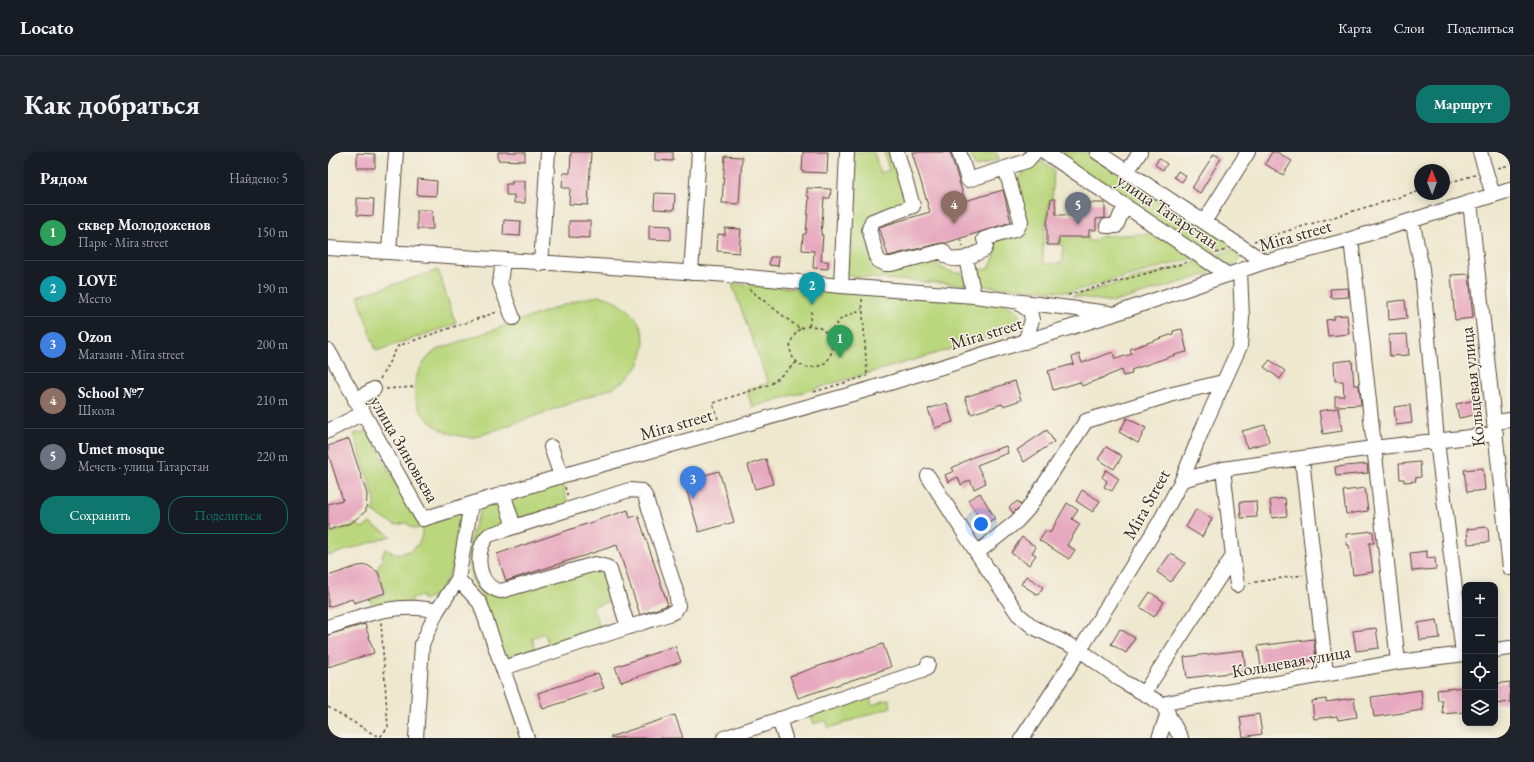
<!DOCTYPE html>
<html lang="ru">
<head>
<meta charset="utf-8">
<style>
	body { margin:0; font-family:"EB Garamond",serif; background:#20242c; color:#f1f3f6 }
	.controls { position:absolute; right:12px; bottom:12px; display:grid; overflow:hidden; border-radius:8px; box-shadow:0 2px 10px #0003 }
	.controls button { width:36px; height:36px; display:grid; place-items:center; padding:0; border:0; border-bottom:1px solid #363941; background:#171b24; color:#f1f3f6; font:20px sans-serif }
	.compass { position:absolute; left:1086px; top:12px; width:36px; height:36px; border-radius:50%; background:#171b24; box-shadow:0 2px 10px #0003; rotate:359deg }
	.you { position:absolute; left:653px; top:372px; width:14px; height:14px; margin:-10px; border:3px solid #fff; border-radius:50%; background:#1a73e8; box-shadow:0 0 0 6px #1a73e833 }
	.badge { display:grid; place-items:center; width:26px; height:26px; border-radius:50%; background:#0f766e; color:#fff; font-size:13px; font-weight:700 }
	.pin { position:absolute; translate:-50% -33px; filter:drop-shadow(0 1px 2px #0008) }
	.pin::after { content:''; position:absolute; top:21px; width:14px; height:12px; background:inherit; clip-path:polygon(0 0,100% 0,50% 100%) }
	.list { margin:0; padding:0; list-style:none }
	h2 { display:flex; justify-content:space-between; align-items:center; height:52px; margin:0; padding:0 16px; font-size:17px }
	h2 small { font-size:13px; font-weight:400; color:#9ea1a6 }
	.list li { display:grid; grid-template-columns:26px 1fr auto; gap:12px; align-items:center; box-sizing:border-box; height:56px; padding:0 16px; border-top:1px solid #363941 }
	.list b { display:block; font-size:15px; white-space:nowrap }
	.list p { margin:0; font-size:13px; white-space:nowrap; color:#9ea1a6 }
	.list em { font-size:13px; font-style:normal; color:#9ea1a6 }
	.actions { display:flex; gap:8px; padding:12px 16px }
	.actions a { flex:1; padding:9px 0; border:1px solid #0f766e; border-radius:16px; text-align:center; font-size:14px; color:#0f766e }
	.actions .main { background:#0f766e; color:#fff }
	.icon { flex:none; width:22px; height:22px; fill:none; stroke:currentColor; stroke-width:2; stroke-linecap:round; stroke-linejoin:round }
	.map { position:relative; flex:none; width:1182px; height:586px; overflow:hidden; border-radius:16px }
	header { display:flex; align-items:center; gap:24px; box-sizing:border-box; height:56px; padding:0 20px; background:#171b24; border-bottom:1px solid #363941 }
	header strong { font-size:19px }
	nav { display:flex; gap:22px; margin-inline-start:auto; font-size:14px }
	.intro { display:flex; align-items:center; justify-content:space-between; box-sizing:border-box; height:96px; padding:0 24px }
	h1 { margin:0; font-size:28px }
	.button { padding:10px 18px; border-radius:16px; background:#0f766e; color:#fff; font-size:14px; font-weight:700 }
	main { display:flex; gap:24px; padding:0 24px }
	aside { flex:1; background:#171b24; border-radius:16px; box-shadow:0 2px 10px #0003 }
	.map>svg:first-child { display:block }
	.green { fill:#bad77d; stroke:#7a804e }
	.building { fill:#e7a9bf }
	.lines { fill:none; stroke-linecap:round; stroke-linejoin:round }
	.minor-casing { stroke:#564639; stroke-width:16 }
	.path { stroke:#564639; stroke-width:1.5; stroke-dasharray:3 3; stroke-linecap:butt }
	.minor { stroke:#fff; stroke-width:14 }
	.labels { text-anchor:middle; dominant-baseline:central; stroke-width:3; stroke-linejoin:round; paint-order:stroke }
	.street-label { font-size:18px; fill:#3b2a1e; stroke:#f7f3e8 }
</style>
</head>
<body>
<header>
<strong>Locato</strong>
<nav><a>Карта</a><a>Слои</a><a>Поделиться</a></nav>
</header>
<div class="intro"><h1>Как добраться</h1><a class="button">Маршрут</a></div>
<main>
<aside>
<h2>Рядом<small>Найдено: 5</small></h2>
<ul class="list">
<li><span class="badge" style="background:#2e9e5b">1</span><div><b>сквер Молодоженов</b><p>Парк · Mira street</p></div><em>150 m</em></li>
<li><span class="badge" style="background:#0f9aa8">2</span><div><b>LOVE</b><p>Место</p></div><em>190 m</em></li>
<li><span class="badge" style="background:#3f7fe0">3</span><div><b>Ozon</b><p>Магазин · Mira street</p></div><em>200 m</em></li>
<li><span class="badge" style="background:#8d6e63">4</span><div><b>School №7</b><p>Школа</p></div><em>210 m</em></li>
<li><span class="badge" style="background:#6b7280">5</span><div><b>Umet mosque</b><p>Мечеть · улица Татарстан</p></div><em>220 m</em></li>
</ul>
<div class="actions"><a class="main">Сохранить</a><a>Поделиться</a></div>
</aside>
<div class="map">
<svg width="1182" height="586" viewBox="0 0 1182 586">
	<rect width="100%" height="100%" fill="#f7f3e8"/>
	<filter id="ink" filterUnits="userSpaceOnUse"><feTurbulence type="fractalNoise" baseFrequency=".025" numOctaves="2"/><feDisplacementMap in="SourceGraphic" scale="8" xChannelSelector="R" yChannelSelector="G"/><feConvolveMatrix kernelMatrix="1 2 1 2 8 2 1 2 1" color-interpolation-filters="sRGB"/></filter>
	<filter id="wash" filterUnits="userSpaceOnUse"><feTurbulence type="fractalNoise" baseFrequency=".012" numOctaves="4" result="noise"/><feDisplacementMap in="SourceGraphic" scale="16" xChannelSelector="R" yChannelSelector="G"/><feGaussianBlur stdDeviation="0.9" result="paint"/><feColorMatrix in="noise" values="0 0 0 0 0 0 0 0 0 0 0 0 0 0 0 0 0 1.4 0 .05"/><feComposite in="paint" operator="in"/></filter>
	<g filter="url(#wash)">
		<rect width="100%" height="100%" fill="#eee8cf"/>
		<!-- green -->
		<path class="green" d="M525,0H546L552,21L561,18L556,0H564L579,50L548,61L546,108L605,107C610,117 623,121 634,121L639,133L518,124Z
			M642,0H668L671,7L647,15Z
			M722,0H763L907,93L893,98L885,93L883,96L889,100L879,103Z
			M708,6L726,17L724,50H721L715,94V112L735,111V93H732L731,79L741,85H761V89H767L772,84L835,81L869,105L742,140L651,134L648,120L649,118L660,117C666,111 669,97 667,89L694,79L686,32Z
			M909,96L911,108L905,114L900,115L883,105Z
			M875,108L881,115V122L786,150L744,144Z
			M110,118L128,172L48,199L30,144Z
			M404,132L674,151C691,158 700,166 682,180L424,255L419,238L440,231Z
			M271,144C306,149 330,186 307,218C301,226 293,231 285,236L148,285C95,287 63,235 108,198L253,147Z
			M40,279L93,376L87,377L78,371L67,373L45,360L47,348L26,282Z
			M233,329L240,352L192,367C186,363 182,351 184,345Z
			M172,350L178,369L175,373L157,380L156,436L269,417L275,419L286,444L282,449L264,455L273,478L222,495L216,481L204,486L208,499L181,508L177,506C169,486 162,466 154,446C151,438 145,432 143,424C136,402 144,372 156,354Z
			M133,362L135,365C130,389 125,442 95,448L94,444L83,446L84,450L45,455L42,447L58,442L49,417L55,407L54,404L58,396C67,406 86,401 92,389C94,384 94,379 95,373Z
			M42,371L63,384L0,404V382L28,372L35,376Z
			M541,543L544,553L561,547L563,555L501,576L498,568L486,572L483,563Z"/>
		<g id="blocks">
			<!-- building -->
			<path class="building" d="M170,0H197V9L170,8Z
				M243,0H263L260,53L241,52L242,36H234L235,21H242Z
				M327,0H345V9L327,8Z
				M475,0H500L499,21L474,20Z
				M584,0H622L637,49L675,38L683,70L618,91H613L560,104L551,75L602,60Z
				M944,0H949L964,9L955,23L937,12Z
				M29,1L47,2V16H29Z
				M886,2L893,6L872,41L864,36Z
				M397,4L414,5L411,52L394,51Z
				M831,6L839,12L835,18L827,13Z
				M850,19L858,24L854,30L846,25Z
				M90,27L109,29L108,44L89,43Z
				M184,29H197V51H186V43H178V32H184Z
				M479,36L503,37L502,46H496L493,83H495L493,109H500V117L485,116L486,99L474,98L475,82H478L481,45L479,44Z
				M327,41L347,42L346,58L326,57Z
				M29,46L46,47L45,64L29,63Z
				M723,47H727L728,63H750V51H777V66L768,67V78H761V85H731V93H719V72Z
				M89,58H104L105,77H89Z
				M176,68L193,69L192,84L175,83Z
				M241,69H262V86L241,85Z
				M321,73L343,74V88L321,87Z
				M397,76L413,77L411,101L389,99L390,82L397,83Z
				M442,105H451L450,114L441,113Z
				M1141,122L1145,166L1127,168L1123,123Z
				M1020,136L1021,145L1003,146L1002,137Z
				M1077,148L1079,166L1061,168L1060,150Z
				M1019,163L1021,182L1000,184L998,168L1006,167V164Z
				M854,177L859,200L850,202L803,218L804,222L795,224L794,218L754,234L752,230L725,238L720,219L746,212L744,205L751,202L754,211L785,200L787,207L804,202L802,197L845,182V179Z
				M1079,182L1081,203L1062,204L1061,183Z
				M942,208L957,219L952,227L936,215Z
				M1024,208L1026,233H1031L1033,253L1007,254V244H1016L1015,229H1007L1006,210Z
				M687,229L693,248L675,254L674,252L643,262L637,245Z
				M1148,248L1151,262L1131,266L1128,252Z
				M619,251L625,270L607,276L600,257Z
				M1082,253L1084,271L1068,273L1066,255Z
				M1010,256L1014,279L995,282L991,259Z
				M799,266L818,276L810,291L791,280Z
				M937,273L941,290L919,296L914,279Z
				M719,278L726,290L696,310L689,298Z
				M21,287L39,342L38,359L23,371L0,378V352L15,348L0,301V294Z
				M678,294L680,301L649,313L658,331L646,337L642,328L633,333L630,325L620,330L617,323L626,319L624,316L645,305Z
				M778,295L794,304L786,317L770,307Z
				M438,307L445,332L427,337L420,313Z
				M1092,310L1093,325L1087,326L1088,329L1076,330V327H1072L1071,312Z
				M1039,312L1040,321L1008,324L1007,315Z
				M1155,316L1157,338L1139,340L1136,318Z
				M778,318L791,327L784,339L776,335L779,329L774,325Z
				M391,319L406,370L371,380L359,339L366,337L363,327Z
				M1037,336L1040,359L1018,362L1015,339Z
				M754,338L772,349L765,360L748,349Z
				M652,341L667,366L656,373L640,348Z
				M957,346L959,364L944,366L942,348Z
				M690,349L693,353L685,361L681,355Z
				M928,349L929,365L913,366L912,350Z
				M739,351L750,358L744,367L752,372L739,393L747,398L741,407L711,388L718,378L722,381Z
				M868,357L884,367L874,385L858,375Z
				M300,358L302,366L310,363L340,453L312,463L289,393L178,429L169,402Z
				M1160,375L1161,390L1140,392L1139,377Z
				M1045,379L1046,391H1041L1045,420L1025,423L1021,393H1019L1018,382Z
				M694,385L708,395L704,401L708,403L701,413L683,401Z
				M1099,399V406L1107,405L1108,417L1084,419L1082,401Z
				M843,401L857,411L843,430L829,420Z
				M39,413L50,420L57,441L26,451L24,447L0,455V424L30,414Z
				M698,424L715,435L710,443L693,432Z
				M822,440L836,450L826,465L812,455Z
				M1109,468L1112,486L1092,488L1090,471Z
				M37,472L46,501L0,515V483Z
				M1048,476L1051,496L1028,499L1025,479Z
				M792,477L807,486L798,501L783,492Z
				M986,487L988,508L933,515L930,494Z
				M555,492L563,515L470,546L462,524Z
				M347,494L353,510L293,530L287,515Z
				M915,498L918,519L859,526L856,505Z
				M270,521L276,536L215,557L210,541Z
				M1182,530V550L1167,552V532Z
				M1137,535V560L1115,562L1114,548H1110L1109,538Z
				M1093,538L1095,558L1046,565L1043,545Z
				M1026,546L1029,565L1010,568L1009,564L986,567L984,549L998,547V550Z
				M931,562L934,582L915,585L912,565Z
				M347,563L355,586H283L282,585Z"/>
		</g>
	</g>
	<g filter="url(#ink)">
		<use href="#blocks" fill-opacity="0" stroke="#564639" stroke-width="1"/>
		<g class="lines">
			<defs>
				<path id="minor" d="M569,0L585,54L544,69L541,77L550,109L557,112H563L615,99C620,109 629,108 638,106L646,144
					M631,0L640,28L699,9L707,0
					M717,0L900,123
					M769,0L937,110
					M1152,0L1165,43
					M799,20L812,0
					M1142,50L1182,416
					M1084,68L1094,117L1109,289L1135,502
					M876,70L920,0
					M779,74H788L797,53
					M1023,87L1070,510
					M0,96L401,123L513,134L646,144L781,161
					M61,100L68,0
					M638,106L656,98L658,94L656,87L689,77L693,69L677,16
					M175,109L172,131L185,166
					M213,112L220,0
					M363,121L371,0
					M513,134L519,0
					M689,150L702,159L704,168L697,190
					M0,198L95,367L143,352L130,427L109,459L94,492L88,586
					M27,248L46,237
					M1167,270L1182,268
					M0,279L35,261
					M223,295L233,324
					M974,307L998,522
					M600,324L649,401L690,462L705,475L752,498L694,586
					M854,328L895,317L1045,296L1168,282
					M175,341L186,375
					M143,352L233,324L542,237L786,162L937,110L1023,87L1182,38
					M649,401L689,369L700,357L758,269L845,242L895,230
					M905,404L909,433
					M130,427L152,451L199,586
					M0,475C36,463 72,449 109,459
					M1167,498L1182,496
					M175,516L341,462L347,459L350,454L348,439L317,344L314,339L301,338L161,383C145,397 149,436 173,439L267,412L279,415L282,418L300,475
					M816,541L905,404L895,317
					M834,552L796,530L752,498L831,371L854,328L874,278L912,194L914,166L912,119
					M834,552L863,546L1070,510L1137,502
					M834,552L853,586
					M451,567L457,586
					M396,586L594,519L599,516L600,512
					M831,586L840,561"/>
			</defs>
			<!-- minor casing -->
			<use href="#minor" class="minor-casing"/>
			<!-- path -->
			<path class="path" d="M1170,16L1182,13
				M1116,32L1147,23
				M633,87L635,94
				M926,89L1092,39
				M888,101L898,98
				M421,137L472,177C505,162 517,213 485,215C480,216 475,215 470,211C458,202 461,186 472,177
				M740,143L860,110
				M534,147L539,223
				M481,174L484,158
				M500,182L513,167L534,157
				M52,227L70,194L169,160
				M58,237L85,235
				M486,240L539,224
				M390,267L385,251L443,232L469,210
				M237,335L240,345
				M921,431L975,423
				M0,555L47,583L53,584L60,575L53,470"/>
			<!-- minor -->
			<use href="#minor" class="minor"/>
		</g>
	</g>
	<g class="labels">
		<!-- street labels -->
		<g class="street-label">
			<text transform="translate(840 59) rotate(34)">улица Татарстан</text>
			<text transform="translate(967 83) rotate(-16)">Mira street</text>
			<text transform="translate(658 181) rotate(-17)">Mira street</text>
			<text transform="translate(1144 235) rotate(-96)">Кольцевая улица</text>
			<text transform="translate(348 272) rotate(-16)">Mira street</text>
			<text transform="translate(77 297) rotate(60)">улица Зиновьева</text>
			<text transform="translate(818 352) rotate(-61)">Mira Street</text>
			<text transform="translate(963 509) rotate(-10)">Кольцевая улица</text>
		</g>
	</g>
</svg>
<div class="controls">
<button>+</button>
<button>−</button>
<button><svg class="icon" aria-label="locate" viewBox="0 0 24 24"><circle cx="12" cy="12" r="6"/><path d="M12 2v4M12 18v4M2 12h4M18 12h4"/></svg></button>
<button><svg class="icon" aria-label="layers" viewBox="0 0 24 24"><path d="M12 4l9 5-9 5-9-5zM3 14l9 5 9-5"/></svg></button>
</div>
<svg class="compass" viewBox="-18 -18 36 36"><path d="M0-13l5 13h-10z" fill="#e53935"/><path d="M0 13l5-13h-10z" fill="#9ea1a6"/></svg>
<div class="you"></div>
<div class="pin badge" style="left:512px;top:206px;background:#2e9e5b">1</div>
<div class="pin badge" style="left:484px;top:153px;background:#0f9aa8">2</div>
<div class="pin badge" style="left:365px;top:347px;background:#3f7fe0">3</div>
<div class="pin badge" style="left:626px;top:72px;background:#8d6e63">4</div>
<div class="pin badge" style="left:750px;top:73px;background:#6b7280">5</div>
</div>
</main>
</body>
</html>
